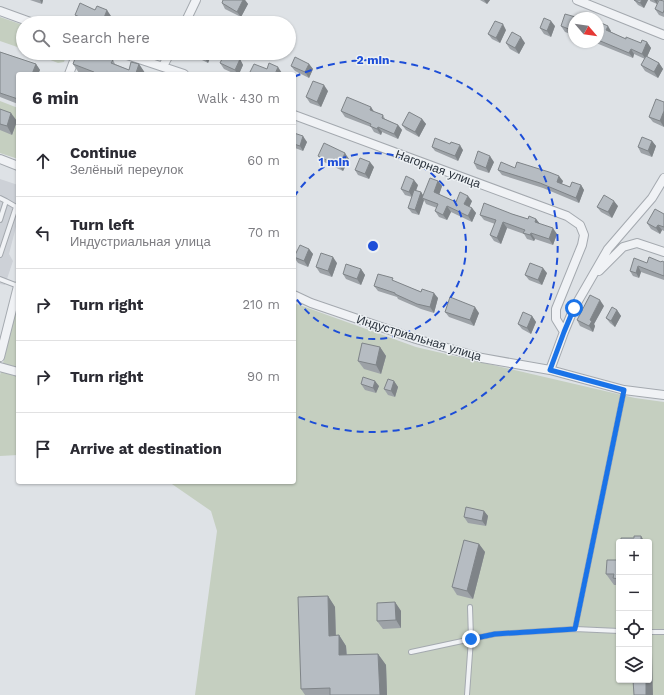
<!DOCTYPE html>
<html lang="en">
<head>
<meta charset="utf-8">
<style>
	body { margin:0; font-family:"Work Sans",sans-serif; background:#f7f7f7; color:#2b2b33 }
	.controls { position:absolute; right:12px; bottom:12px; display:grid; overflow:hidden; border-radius:4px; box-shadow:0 1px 3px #0004 }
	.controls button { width:36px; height:36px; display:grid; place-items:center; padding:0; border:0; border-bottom:1px solid #e1e1e2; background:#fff; color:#2b2b33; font:20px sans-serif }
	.compass { position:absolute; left:568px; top:12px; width:36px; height:36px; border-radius:50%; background:#fff; box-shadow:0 1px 3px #0004; rotate:119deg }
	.stop { position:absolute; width:12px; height:12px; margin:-9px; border:3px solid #1a73e8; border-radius:50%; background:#fff }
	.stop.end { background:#1a73e8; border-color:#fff; box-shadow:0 1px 4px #0008 }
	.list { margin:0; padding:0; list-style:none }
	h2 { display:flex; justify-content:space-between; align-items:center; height:52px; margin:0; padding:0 16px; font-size:17px }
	h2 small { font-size:13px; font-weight:400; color:#7c7c81 }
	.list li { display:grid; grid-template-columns:26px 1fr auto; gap:12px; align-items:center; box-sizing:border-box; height:72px; padding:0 16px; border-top:1px solid #e1e1e2 }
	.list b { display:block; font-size:15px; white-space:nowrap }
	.list p { margin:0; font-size:13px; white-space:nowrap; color:#7c7c81 }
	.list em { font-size:13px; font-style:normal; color:#7c7c81 }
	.icon { flex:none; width:22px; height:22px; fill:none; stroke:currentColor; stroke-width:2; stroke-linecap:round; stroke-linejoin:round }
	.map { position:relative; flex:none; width:664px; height:695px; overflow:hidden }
	.search { position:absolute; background:#fff; box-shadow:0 1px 3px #0004; left:16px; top:16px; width:280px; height:44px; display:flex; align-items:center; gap:10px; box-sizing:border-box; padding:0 14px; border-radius:22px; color:#7c7c81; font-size:15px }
	.panel { position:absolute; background:#fff; box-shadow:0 1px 3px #0004; left:16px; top:72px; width:280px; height:412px; border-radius:4px }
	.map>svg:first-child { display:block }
	.built { fill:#cdd1d7 }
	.green { fill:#c5cfc0; fill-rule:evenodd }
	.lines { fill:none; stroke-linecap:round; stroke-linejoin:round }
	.lane-casing { stroke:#a4a9af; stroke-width:6 }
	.street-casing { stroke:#a4a9af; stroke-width:10 }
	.lane { stroke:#f0f2f5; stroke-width:4 }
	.street { stroke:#f0f2f5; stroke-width:8 }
	.wall { fill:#9da2a7 }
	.shaded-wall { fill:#7f8488 }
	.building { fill:#b6bcc2; stroke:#7f8488 }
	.route { stroke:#1a73e8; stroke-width:5 }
	.ring { fill:none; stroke:#1d4ed8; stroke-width:2; stroke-dasharray:7 5 }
	.labels { text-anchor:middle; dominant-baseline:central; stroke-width:3; stroke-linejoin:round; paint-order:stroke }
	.street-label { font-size:12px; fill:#29313b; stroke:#edf1f4 }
	.centre { fill:#1d4ed8; stroke:#edf1f4; stroke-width:2 }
	.ring-label { font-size:12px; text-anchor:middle; font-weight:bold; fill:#1d4ed8; stroke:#edf1f4; stroke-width:3; stroke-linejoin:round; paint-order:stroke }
</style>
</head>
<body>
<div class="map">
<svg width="664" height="695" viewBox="0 0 664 695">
	<rect width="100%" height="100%" fill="#dee2e6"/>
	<!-- built -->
	<path class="built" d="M0,179L18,185V219L9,254L13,261L5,285L0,284Z"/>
	<!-- green -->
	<path class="green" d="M0,17L23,25V49L0,41Z
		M33,53H67L64,62L58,63Z
		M0,101L18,108V159L0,153Z
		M294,303L416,347L635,398L664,402V695H195L217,531L211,511L169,482H294ZM619,542H649V680H619Z
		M18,304V455L0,456V375Z"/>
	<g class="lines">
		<defs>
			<path id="lane" d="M0,198L6,201L0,220
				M6,201L18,208
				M0,255L16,207
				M0,279L18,286
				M575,629L624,390
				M649,632H664
				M411,652L495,634L575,629L619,631
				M467,695L471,639L470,607"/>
			<path id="street" d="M577,0L664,35
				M0,11L33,23
				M185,23L196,0
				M121,53L184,74
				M163,66L170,53
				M69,74L77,53
				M294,115L567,216L580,225L584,235L582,245L556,309V319L564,332L550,370
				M0,159L18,166
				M599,271L623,247L637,243L664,252
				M294,295L311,303L416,339L482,358L550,370L624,390L664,395
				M564,332L574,308L608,249L652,198L664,178
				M0,357L18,286
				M0,367L18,372"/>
		</defs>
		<!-- lane casing -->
		<use href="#lane" class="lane-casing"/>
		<!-- street casing -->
		<use href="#street" class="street-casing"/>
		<!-- lane -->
		<use href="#lane" class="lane"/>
		<!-- street -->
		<use href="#street" class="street"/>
	</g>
	<!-- wall -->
	<path class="wall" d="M30,0H43L42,4Z
		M223,0H245L248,4L241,17L225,9L222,3Z
		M480,0H490L487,4Z
		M634,0H648L644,8L638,5Z
		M650,0H658L657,4L650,1Z
		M664,1V17L659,15L655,9Z
		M95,10L111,16L108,23H84L79,21L75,15Z
		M574,18V35L565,32L561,26Z
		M598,25L611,31V32L626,39L641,43L647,42L651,48L647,57L659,63L663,69L658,78L645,71L641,65L645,59L634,54L633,58L596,43L595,42H598Z
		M555,26L551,37L544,34L540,28Z
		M506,30L500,43L492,39L488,34Z
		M506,43H525L519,54L510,49Z
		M0,52L36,64L40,70L38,74H18V104L0,97Z
		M195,53H212L208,63L198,58Z
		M240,59L243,65L239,74H235L224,69L220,63Z
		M113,60L115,64L129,70L139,64L145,73V74H82L79,73L73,64Z
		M309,64L313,69L309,78L295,71L291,66Z
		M328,91L321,107L310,103L306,97Z
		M664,102V127L653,122L649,117Z
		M0,109L17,121L12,135L0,130Z
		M341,111L375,112L383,115L385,119L398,125L402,130L398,139L382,132L381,135L374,132L371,127L345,117Z
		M422,119L426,124L419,137L406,130L402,125Z
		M294,134L307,142L303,151L295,148L294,147Z
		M652,141L656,146L652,157L641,153L638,147Z
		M450,144L463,150L458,161L435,151L432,147Z
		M318,156L349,159L343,171L322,161Z
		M494,162L489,173L477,169L474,163Z
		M374,167L369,179L358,175L355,170Z
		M515,168L563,181L562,184L570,187L581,185L584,190L579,203L543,188L502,175L498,170Z
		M438,181L442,186L439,195L456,202L472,201L469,207L472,208L476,213L472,222L451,212L447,220L439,217L435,211L437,208L426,204L424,200L419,215L412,213L408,208L412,197L405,195L401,189L418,185L416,191L421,192L423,196Z
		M618,206L612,218L601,212L597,207Z
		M512,214L528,219H536L540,224L557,234L553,245L535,239L534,241L527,239L524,234L507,228L501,244L494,241L490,235L495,224L484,220L480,215Z
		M664,214V231L662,230L660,234L651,229L647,223Z
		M309,249L313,254L308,267L298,263L294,257Z
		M661,262H664V280L641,272L639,278L633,276L630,271L647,263Z
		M337,263L332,277L320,273L316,267Z
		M361,269L365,275L361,285L346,279L343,274Z
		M547,273L542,285L529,280L525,275Z
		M395,282L438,298L434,313L421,309L398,299L397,297L378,291L374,286Z
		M604,306L594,324L595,326L593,332L580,326L577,320Z
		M617,310L621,316L615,327L610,323L606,318Z
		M445,312L479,313L474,326L449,317Z
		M532,316L536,322L531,334L522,329L518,324Z
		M380,347L386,356L381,374L364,369L358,361Z
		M394,381L398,387L395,397L388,395L384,389Z
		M361,384L379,386L376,393L365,390Z
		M484,511L488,516L486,526L468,523L464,517Z
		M479,544L485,552L473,599L457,595L452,587Z
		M619,560V586L618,585H614L606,574Z
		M328,596L335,607L336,635H339L346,646L347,655L378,654L386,665L387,695H305L301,689Z
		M395,602L401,611V628L383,629L377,621Z"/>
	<!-- shaded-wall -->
	<path class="shaded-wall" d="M40,0H43L42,4Z
		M243,0H245L248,4L241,17L237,12Z
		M484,0H490L487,4Z
		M642,0H648L644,8L640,3Z
		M654,0H658L657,4Z
		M107,10L111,16L108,23H102Z
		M551,21L555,26L551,37L547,31Z
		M503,24L506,30L500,43L496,38Z
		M608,26L611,31L609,35L606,30Z
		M521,37L525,43L519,54L515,48Z
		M647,42L651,48L646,59L642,54Z
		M631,49L634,54L633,58L629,53Z
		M206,53H212L208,63L204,57Z
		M240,59L243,65L239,74H237L235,70Z
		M659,63L663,69L658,78L654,72Z
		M36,64L40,70L38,74H32Z
		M139,64L145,73V74H137L136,73Z
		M309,64L313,69L309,78L305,72Z
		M278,67L282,73V74H275Z
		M324,85L328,91L321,107L317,102Z
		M371,107L375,113L370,110Z
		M664,111V127L660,121Z
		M11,113L17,121L12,135L7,126Z
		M422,119L426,124L419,137L415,132Z
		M398,125L402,130L398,139L394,134Z
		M378,127L382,132L381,135L377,129Z
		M303,136L307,142L303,151L300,146Z
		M652,141L656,146L652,157L648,151Z
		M460,145L463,150L458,161L455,156Z
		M345,153L349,159L343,171L339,166Z
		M490,156L494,162L489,173L486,168Z
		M370,162L374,167L369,179L365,174Z
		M559,176L563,181L560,187L557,182Z
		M414,180L418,185L413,198L409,192Z
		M438,181L442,186L438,198L434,192Z
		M581,185L584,190L579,203L576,198Z
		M421,192L425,198H422L424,200L419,215L415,210Z
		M468,196L472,201L468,210L464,204Z
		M614,201L618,206L612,218L608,212Z
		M447,206L451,212L447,220L443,215Z
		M472,208L476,213L472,222L468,216Z
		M536,219L540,224L535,222Z
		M503,222L507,228L501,244L497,238Z
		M658,225L662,230L660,234L656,228Z
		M553,228L557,234L553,245L549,239Z
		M531,233L535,239L534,241L530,235Z
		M309,249L313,254L308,267L304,261Z
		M333,257L337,263L332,277L328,271Z
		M638,266L641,272L639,278L636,273Z
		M543,268L547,273L542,285L538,280Z
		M361,269L365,275L361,285L357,279Z
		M434,293L438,298L434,313L430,307Z
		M600,300L604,306L594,324L595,326L593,332L589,326L590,320Z
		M475,307L479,313L474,326L470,320Z
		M617,310L621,316L615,327L611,321Z
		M532,316L536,322L531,334L527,328Z
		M380,347L386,356L381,374L376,365Z
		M375,381L379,386L376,393L373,388Z
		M394,381L398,387L395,397L391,391Z
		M484,511L488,516L486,526L482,521Z
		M641,536L645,542H641Z
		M479,544L485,552L473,599L467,591Z
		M328,596L335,607L336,647L329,636Z
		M395,602L401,611V628L396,620Z
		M339,635L346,646L347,666L339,655Z
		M649,649L652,653L653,695H646V680H649Z
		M378,654L386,665L387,695H380Z"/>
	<!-- building -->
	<path class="building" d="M223,0H243L237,12L222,3Z
		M634,0H642L640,3Z
		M659,0L664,1V10L663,13L655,9Z
		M80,3L95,10L97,6L107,10L102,23H94L75,15Z
		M565,14L579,18H574V31L561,26Z
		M122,17L132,20L131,23H120Z
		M544,18L551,21L547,31L540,28Z
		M495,21L503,24L496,38L488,34Z
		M599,22L608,26L606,30L626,39V37L641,43L642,40L647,42L642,54L631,49L629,53L598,40V25Z
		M512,32L521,37L515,48L506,43Z
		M0,52L36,64L32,74H18V99L0,93Z
		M77,53H95L113,60L111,63L129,70L131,62L139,64L136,73L140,74H123L121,73V74H93L94,72L73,64Z
		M195,53H206L204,57Z
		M225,53L240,59L235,70L220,63Z
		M646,56L659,63L654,72L641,65Z
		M295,57L309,64L305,72L291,66Z
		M269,63L278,67L275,74H249L254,64L267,69Z
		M313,81L324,85L317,102L306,97Z
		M347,97L371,107L370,110L383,115L382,118L398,125L394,134L378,127L377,129L370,126L371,124L341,111Z
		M656,99L664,102V111L660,121L649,117Z
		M0,109L11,113L7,126L0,124Z
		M409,112L422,119L415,132L402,125Z
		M294,133L303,136L300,146L294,144Z
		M642,137L652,141L648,151L638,147Z
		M435,138L450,144L451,142L460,145L455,156L432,147Z
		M324,143L345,153L339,166L318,156Z
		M478,151L490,156L486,168L474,163Z
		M360,158L370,162L365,174L355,170Z
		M501,162L515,168L517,162L549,172L559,176L557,182L570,187L572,182L581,185L576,198L540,183L498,170Z
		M406,176L414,180L409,192L401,189Z
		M430,178L438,181L434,192L456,202L460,192L468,196L464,204L472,208L468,216L447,206L443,215L435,211L438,204L422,198Z
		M414,190L421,192L415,210L408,208Z
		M604,195L614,201L608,212L597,207Z
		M484,203L512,214L528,219L529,216L536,219L535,222L553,228L549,239L531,233L530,235L523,233L525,230L503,222L497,238L490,235L496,220L480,215Z
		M655,209L664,214V227L658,225L656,228L647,223Z
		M300,245L309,249L304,261L294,257Z
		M321,253L333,257L328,271L316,267Z
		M649,257L661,262L662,261L664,262V276L638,266L636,273L630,271L634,258L647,263Z
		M530,263L543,268L538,280L525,275Z
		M346,264L361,269L357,279L343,274Z
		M378,274L393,278L392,280L421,292L422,289L434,293L430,307L417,304L395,294V293L374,286Z
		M590,295L600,300L590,320L592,321L589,326L577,320Z
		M450,297L475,307L470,320L445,312Z
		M612,307L617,310L611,321L606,318Z
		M523,312L532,316L527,328L518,324Z
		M362,343L380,347L376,365L358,361Z
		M363,377L375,381L373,388L361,384Z
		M388,379L394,381L391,391L384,389Z
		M466,507L484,511L482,521L464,517Z
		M634,536H641V542H621V538H634Z
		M464,540L479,544L467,591L452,587Z
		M607,560H619V579L613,578L614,574H606Z
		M328,596L329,636L339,635V655L378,654L380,695H330V688L301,689L298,597Z
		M395,602L396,620L377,621V603Z
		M633,680H646V695H634Z"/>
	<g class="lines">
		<!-- route -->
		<path class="route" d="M471,639L495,634L575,629L624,390L550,370L564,332L574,308"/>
	</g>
	<!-- distance rings -->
	<g class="ring">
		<path d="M294 197A93 93 0 1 1 294 295"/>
		<path d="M294 77A186 186 0 1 1 294 415"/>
	</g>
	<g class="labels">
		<!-- street labels -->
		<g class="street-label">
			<text transform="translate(438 169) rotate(20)">Нагорная улица</text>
			<text transform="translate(419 338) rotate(17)">Индустриальная улица</text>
		</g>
	</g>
	<circle cx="373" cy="246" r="6" class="centre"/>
	<g class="ring-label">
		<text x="373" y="64">2 min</text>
		<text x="334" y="166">1 min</text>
	</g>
</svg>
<div class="controls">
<button>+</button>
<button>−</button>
<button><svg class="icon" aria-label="locate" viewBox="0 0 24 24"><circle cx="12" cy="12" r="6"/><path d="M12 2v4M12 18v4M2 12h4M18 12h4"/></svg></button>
<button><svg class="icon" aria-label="layers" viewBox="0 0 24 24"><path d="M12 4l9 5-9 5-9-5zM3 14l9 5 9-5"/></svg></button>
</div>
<svg class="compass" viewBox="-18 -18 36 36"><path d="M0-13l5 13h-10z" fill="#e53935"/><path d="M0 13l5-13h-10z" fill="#7c7c81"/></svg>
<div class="stop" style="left:574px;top:308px"></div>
<div class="stop end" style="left:471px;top:639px"></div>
<div class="search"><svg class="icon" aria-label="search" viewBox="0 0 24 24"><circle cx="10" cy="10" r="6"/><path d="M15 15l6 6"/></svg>Search here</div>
<section class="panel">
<h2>6 min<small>Walk · 430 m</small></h2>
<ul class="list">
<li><svg class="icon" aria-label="ahead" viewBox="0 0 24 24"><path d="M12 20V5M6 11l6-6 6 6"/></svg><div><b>Continue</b><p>Зелёный переулок</p></div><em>60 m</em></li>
<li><svg class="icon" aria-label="left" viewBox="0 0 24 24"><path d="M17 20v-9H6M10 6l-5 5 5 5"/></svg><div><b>Turn left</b><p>Индустриальная улица</p></div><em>70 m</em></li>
<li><svg class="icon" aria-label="right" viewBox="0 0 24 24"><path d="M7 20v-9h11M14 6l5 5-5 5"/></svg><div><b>Turn right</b></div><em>210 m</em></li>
<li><svg class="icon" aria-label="right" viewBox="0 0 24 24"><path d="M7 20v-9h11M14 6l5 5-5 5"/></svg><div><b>Turn right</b></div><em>90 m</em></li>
<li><svg class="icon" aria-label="arrive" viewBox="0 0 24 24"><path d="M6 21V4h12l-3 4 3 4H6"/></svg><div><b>Arrive at destination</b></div></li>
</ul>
</section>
</div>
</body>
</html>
